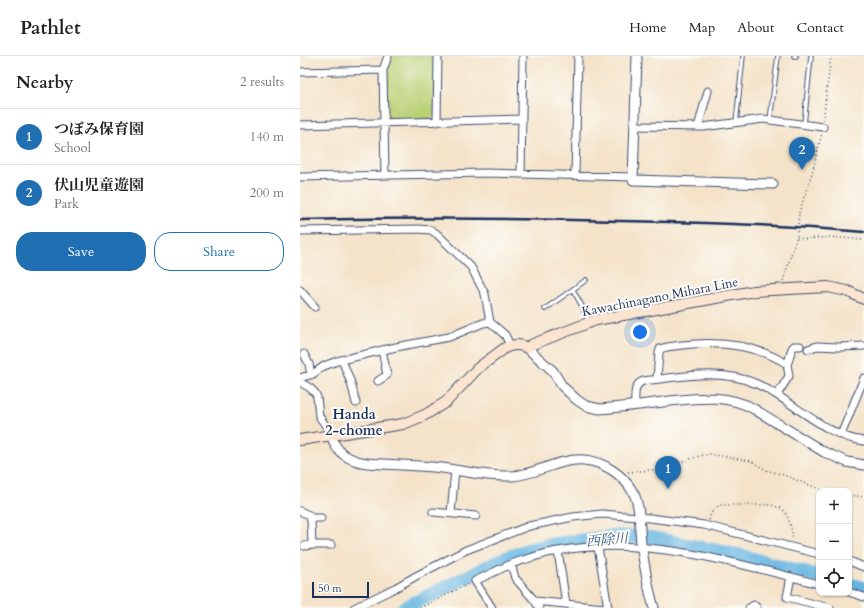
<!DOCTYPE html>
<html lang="en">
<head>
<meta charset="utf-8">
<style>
	body { margin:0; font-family:Cardo,"Noto Serif JP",serif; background:#f6f6f6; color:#222 }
	.controls { position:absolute; right:12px; bottom:12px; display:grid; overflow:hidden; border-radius:8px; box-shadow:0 1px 3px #0004 }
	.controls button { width:36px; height:36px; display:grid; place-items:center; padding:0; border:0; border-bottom:1px solid #e0e0e0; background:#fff; color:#222; font:20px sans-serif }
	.scale { position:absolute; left:12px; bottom:10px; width:57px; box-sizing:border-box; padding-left:4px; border:2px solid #1b2f5e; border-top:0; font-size:11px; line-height:14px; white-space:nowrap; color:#1b2f5e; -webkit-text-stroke:3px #fdfcf7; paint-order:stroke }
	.you { position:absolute; left:340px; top:276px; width:14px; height:14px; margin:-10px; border:3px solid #fff; border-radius:50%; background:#1a73e8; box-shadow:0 0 0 6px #1a73e833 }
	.badge { display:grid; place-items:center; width:26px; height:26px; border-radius:50%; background:#1f6fb2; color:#fff; font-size:13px; font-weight:700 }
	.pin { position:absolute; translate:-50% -33px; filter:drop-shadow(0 1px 2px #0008) }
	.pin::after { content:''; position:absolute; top:21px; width:14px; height:12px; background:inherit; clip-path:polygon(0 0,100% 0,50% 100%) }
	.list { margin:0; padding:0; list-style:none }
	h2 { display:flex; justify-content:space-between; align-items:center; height:52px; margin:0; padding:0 16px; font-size:17px }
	h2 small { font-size:13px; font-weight:400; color:#767676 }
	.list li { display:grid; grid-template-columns:26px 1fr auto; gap:12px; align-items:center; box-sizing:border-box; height:56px; padding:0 16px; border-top:1px solid #e0e0e0 }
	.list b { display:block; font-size:15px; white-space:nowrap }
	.list p { margin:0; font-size:13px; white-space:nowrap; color:#767676 }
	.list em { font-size:13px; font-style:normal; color:#767676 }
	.actions { display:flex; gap:8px; padding:12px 16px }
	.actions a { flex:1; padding:9px 0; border:1px solid #1f6fb2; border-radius:16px; text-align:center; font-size:14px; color:#1f6fb2 }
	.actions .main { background:#1f6fb2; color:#fff }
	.icon { flex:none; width:22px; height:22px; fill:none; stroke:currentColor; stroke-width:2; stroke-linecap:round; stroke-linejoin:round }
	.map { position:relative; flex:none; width:564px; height:552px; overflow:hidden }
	header { display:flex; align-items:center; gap:24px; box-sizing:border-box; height:56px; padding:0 20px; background:#fff; border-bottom:1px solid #e0e0e0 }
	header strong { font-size:19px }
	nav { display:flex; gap:22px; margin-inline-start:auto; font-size:14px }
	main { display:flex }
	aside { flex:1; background:#fff }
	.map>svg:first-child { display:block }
	.green { fill:#b9d075; stroke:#6a806a }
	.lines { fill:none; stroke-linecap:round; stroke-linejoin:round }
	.river { stroke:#66b6e1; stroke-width:14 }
	.service-casing { stroke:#3c4a6e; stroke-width:5.5 }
	.minor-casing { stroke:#3c4a6e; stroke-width:9 }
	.tertiary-casing { stroke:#3c4a6e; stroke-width:11 }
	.secondary-casing { stroke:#3c4a6e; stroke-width:12 }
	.path { stroke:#3c4a6e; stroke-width:1.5; stroke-dasharray:1 3; stroke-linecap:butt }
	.service { stroke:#fff; stroke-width:3.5 }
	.minor { stroke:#fff; stroke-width:7 }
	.tertiary { stroke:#fff; stroke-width:9 }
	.secondary { stroke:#fce5d0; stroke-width:10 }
	.rail { stroke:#1b2f5e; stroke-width:2.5 }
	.path-bridge { stroke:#3c4a6e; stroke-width:1.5; stroke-dasharray:1 3; stroke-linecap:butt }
	.labels { text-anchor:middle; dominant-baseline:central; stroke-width:4; stroke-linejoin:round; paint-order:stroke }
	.street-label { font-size:13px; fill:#1b2f5e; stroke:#fdfcf7 }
	.neighbourhood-label { font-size:14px; font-weight:bold; fill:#1b2f5e; stroke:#fdfcf7 }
	.water-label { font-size:14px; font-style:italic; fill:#355e8c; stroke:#fdfcf7 }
</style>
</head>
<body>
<header>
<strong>Pathlet</strong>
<nav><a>Home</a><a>Map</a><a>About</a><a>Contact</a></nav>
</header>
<main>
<aside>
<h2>Nearby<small>2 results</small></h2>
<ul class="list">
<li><span class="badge">1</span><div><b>つぼみ保育園</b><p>School</p></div><em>140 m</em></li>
<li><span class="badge">2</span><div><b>伏山児童遊園</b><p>Park</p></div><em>200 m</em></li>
</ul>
<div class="actions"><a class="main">Save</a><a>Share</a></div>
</aside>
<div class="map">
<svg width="564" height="552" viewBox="0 0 564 552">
	<rect width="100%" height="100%" fill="#fdfcf7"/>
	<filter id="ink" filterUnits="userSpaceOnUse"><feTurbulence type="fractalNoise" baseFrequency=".025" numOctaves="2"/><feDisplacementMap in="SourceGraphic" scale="8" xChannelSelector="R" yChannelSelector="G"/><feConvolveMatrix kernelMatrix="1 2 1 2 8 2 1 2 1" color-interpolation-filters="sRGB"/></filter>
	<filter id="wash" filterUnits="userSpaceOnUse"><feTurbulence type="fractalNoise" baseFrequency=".012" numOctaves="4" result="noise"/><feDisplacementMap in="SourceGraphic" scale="16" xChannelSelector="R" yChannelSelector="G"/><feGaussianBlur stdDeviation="0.9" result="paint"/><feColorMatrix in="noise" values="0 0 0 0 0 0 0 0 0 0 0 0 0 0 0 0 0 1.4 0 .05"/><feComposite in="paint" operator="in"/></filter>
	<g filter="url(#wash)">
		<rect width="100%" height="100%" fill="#f4e3c9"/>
		<!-- green -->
		<path class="green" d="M92,0H136L135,58L130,63L92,64L87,60V15Z"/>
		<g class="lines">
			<!-- river -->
			<path class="river" d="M549,528L564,532
				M104,552L201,504L227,494L248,489L315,480L352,482L438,499L519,520"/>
		</g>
	</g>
	<g filter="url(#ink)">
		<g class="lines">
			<defs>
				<path id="service" d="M494,0H496
					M470,64L478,0
					M436,67L443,0
					M504,68L511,0
					M273,234L282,250L289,266
					M245,253L286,224"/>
				<path id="minor" d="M0,16L83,14
					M137,66L138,0
					M0,69L222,63
					M335,70L403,71L463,63L523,71
					M398,71L408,35
					M221,118L223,0
					M85,119L83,14L88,0
					M275,119L278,0
					M0,121L185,117L333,121
					M0,175L118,173L131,174L137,178L171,211L185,238L190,266L205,279L210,289
					M0,234L15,251
					M508,293L517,290L538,291L564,290
					M4,298L9,308L11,319
					M42,304L51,327L56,347
					M487,308C491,302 489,295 494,290H500
					M0,322L13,318L24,310L37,305L96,291L149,281L183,267L190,266
					M357,323L359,297L360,293C367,290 375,290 382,289C418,285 455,288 487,308L489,320L477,339
					M78,325L87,319L82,294
					M0,326L10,332L15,337L17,341L19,360L32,379
					M335,349C335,340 333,329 343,325C381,321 420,312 457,328C492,344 526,381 564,385
					M541,379L564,322
					M0,455L9,459L11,464L12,489H31
					M133,456L176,460
					M151,457L155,414
					M10,462H21
					M4,490L12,489
					M298,491L308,552
					M258,495L266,548
					M549,505L564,511
					M491,521L487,541L530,552
					M549,536L564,541
					M235,545L305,552
					M54,552L95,532L116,520L166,494L229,470L273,461L302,458L350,462L404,469L519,498
					M192,552L175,525L211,508
					M239,552L235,545L215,522L211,508C227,503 243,497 258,495C344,479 436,507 519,528
					M449,552L454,549L457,552"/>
				<path id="tertiary" d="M337,0L333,124L473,128
					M227,292L253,315L262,330L277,344L286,350L300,353C324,351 347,348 370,345C399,342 427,338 454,353L524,396L547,406L564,409
					M32,379C34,397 51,405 67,407C92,409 117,409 142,412C165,415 187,421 211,420C236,419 259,402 284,404C305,406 323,419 333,436C341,451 339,470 341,487C344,509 348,531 354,552"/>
				<path id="secondary" d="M0,384L103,368L125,359L146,346L178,312L205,292C213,288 220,288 227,292L233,288L296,264L454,235L528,231L547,235L564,243"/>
			</defs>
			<!-- service casing -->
			<use href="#service" class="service-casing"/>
			<!-- minor casing -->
			<use href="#minor" class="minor-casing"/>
			<!-- tertiary casing -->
			<use href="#tertiary" class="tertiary-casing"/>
			<!-- secondary casing -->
			<use href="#secondary" class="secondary-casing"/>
			<!-- path -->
			<path class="path" d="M523,64L531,0
				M499,157L512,117L522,77
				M497,182L506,183L531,181L564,184
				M483,225L497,180
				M328,416L361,413L399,400L410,398L451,405L466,414L481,418L525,435
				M549,439L564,441
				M409,464L411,457L419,449H471C475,450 479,451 483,454C489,460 493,476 492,484
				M120,552L168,528"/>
			<!-- service -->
			<use href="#service" class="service"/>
			<!-- minor -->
			<use href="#minor" class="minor"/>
			<!-- tertiary -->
			<use href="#tertiary" class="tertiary"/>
			<!-- secondary -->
			<use href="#secondary" class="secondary"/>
			<!-- rail -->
			<path class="rail" d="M0,164C107,162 213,162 320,165C401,166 483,169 564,176"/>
			<!-- path-bridge -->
			<path class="path-bridge" d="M497,180L499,157"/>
		</g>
	</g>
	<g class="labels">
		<!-- street labels -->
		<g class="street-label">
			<text transform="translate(360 241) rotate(-11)">Kawachinagano Mihara Line</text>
		</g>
		<!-- neighbourhood labels -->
		<g class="neighbourhood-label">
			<text x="54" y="358">Handa<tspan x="54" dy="16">2-chome</tspan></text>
		</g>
		<!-- water labels -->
		<g class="water-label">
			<text transform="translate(307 484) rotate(-5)">西除川</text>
		</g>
	</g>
</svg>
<div class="controls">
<button>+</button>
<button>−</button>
<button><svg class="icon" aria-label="locate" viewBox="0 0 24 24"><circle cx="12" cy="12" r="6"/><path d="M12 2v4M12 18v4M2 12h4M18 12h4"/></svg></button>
</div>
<div class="scale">50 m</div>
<div class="you"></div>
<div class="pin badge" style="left:368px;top:433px">1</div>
<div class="pin badge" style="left:502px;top:114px">2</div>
</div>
</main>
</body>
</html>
